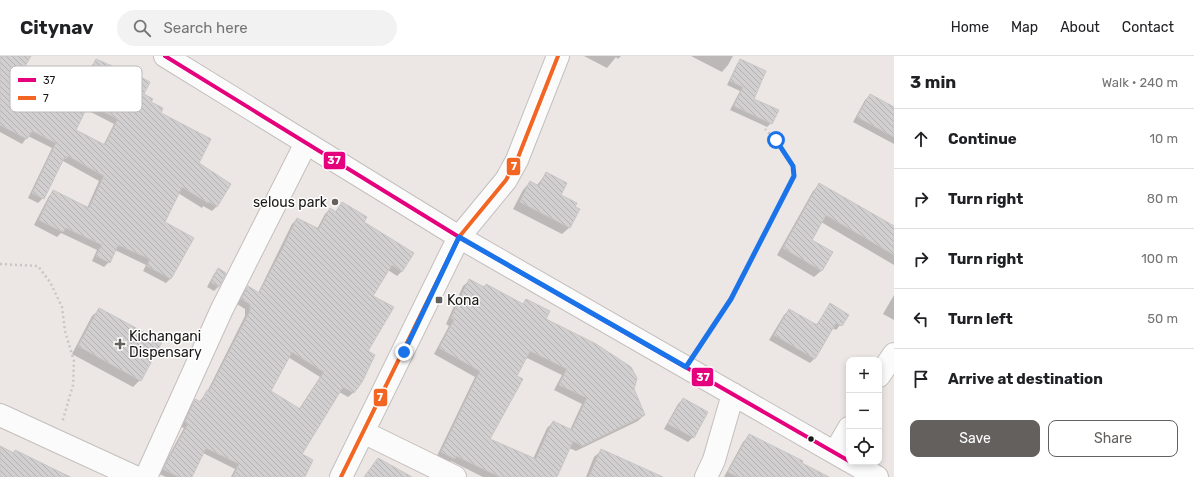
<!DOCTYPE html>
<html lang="en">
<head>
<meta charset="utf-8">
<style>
	body { margin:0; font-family:Rubik,sans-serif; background:#f2f2f2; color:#202124 }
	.controls { position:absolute; right:12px; bottom:12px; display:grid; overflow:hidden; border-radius:8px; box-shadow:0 2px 6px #0003 }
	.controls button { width:36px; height:36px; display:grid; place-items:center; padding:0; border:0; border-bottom:1px solid #e0e0e0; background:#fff; color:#202124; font:20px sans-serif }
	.stop { position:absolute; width:12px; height:12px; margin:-9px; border:3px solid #1a73e8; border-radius:50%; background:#fff }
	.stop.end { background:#1a73e8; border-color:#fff; box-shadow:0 1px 4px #0008 }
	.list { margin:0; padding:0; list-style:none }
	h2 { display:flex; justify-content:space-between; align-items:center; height:52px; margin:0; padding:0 16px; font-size:17px }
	h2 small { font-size:13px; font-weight:400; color:#757577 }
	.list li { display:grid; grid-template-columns:26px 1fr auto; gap:12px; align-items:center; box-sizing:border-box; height:60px; padding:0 16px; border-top:1px solid #e0e0e0 }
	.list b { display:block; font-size:15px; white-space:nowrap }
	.list em { font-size:13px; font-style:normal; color:#757577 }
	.actions { display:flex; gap:8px; padding:12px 16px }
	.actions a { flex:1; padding:9px 0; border:1px solid #64605e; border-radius:8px; text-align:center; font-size:14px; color:#64605e }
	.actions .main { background:#64605e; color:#fff }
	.icon { flex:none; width:22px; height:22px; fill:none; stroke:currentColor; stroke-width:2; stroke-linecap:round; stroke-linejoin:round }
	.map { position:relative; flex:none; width:894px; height:421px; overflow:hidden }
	header { display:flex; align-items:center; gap:24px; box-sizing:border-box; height:56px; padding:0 20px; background:#fff; border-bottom:1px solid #e0e0e0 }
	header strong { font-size:19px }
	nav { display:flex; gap:22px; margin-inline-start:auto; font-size:14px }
	.search { width:280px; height:36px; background:#f2f2f2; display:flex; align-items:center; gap:10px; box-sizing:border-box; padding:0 14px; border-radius:22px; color:#757577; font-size:15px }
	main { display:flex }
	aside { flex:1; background:#fff }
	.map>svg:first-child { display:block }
	.shadow { fill:#0003; fill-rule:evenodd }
	.building { fill:url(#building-back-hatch); stroke:#c9c5c6; fill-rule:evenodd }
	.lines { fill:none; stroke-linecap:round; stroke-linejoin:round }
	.minor-casing { stroke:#c3bfbd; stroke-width:24 }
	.path { stroke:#c8c6c5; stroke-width:2.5; stroke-dasharray:2 3; stroke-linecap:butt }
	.minor { stroke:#fcfbfb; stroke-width:22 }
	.bus-1-casing { stroke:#fff; stroke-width:7 }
	.bus-2-casing { stroke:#fff; stroke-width:7 }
	.bus-1 { stroke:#e5007d; stroke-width:4 }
	.bus-2 { stroke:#f26522; stroke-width:4 }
	.route { stroke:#1a73e8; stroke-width:5 }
	.poi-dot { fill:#64605e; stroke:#fff; stroke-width:1.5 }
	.bus-dot { fill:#1b1716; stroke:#fff; stroke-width:1.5 }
	.labels { text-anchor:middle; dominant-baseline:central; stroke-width:3; stroke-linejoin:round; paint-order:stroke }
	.poi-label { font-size:14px; fill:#1b1716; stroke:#fff; text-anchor:start }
	.key { fill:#fff; stroke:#bbb9b9; stroke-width:1 }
	.key-label { font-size:11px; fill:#1b1716 }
	.line-badge { stroke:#fff; stroke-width:1.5 }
	.badge-label { font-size:11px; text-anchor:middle; font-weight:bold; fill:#fff }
</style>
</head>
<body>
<header>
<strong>Citynav</strong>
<div class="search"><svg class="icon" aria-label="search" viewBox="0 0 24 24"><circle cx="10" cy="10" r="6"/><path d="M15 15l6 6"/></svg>Search here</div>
<nav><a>Home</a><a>Map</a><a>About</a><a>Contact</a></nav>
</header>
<main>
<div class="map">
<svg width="894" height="421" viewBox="0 0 894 421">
	<defs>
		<pattern id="building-back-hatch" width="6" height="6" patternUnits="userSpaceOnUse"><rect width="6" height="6" fill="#d1cfcf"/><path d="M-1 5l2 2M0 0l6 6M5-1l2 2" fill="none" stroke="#b3b1b1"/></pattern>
	</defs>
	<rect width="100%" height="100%" fill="#ece7e5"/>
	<!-- shadow -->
	<path class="shadow" d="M584,0H621L618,3L616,1L607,12Z
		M691,0H733L728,9L722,16Z
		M97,4L125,17L127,15L142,39L198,107L217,150L212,155L203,150L202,152L178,137L163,166L171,222L166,227L143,215L146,209L115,194L109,206L104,211L92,205L97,194L61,177L57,181L34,169L49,140L54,135L87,152L99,125L63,105L43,142L38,147L28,142L52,92L28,80L22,88L0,76V57L51,54L56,44L61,39L78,46L89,23L86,21L92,9ZM85,53L114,68L103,90L75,75Z
		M741,4L752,43L771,67L767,71L730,54L740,35L727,29L737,8Z
		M870,39L894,53V88L853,66L865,44Z
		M546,118L559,140L570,171L562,178L513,153L523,134L530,126L537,129Z
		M820,128L894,171V209L821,166L811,185L831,196L821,215L814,221L777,199L813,135Z
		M342,147L363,166L402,215L397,220L388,214L371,240L366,295L373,300L353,337L348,341L339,336L301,399L303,421H231L235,413L203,397L190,421H166L159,418L184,372L181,371L191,349L195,344L199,346L207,336L245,260V253L237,248L243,236L248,231L258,237L292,168L297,163L317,173L325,158L330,153L335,156ZM288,301L320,321L299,353L270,335Z
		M218,213L219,230L214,235L207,231L214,218Z
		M469,225L522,249L526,244L545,264L633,333L644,359L638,365L576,395L569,392L556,421H483L451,405L448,408L436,402L475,321L434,298L449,270L446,268L463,230ZM525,301L562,319L554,334L582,348L570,374L553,366L547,372L533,403L488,384Z
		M894,239V264L883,258Z
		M831,248L848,259L836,274L832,272L815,302L810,307L769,284L784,259L789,254L816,269Z
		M100,253L140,324L133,331L72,298L92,260Z
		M683,343L693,381L688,386L664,373L678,348Z
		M750,379L826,421H724L743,386Z
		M0,391L13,397L15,396L71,421H0Z
		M601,395L654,421H586L594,401Z"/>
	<!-- building -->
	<path class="building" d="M0,0H31L12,33L52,54L60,38L88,49L76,74L105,89L118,63L80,44L94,18L90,16L96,3L126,16L127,14L150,26L144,38L153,43L151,46L163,52L161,57L211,83L199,107L231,128L217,151L209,146L208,147L182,131L165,166L194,182L171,223L147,210L150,203L118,189L110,207L96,200L102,189L66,172L63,176L39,164L53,134L89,152L104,120L68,100L66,103L64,102L44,143L32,137L56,87L32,75L27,83L0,69Z
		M740,3L766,15L754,43L779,54L772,68L734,50L743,31L730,25Z
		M870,38L894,51V81L857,61Z
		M546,116L567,127L561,139L577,147L575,151L580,153L570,172L520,146L530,125L539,130Z
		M819,127L894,170V199L826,159L812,184L833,196L822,215L783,192Z
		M342,146L367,161L364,166L414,197L402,216L392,209L373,240L394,251L368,295L375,299L362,326L354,337L343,331L302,398L313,404L305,421H233L239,408L206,392L192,421H179L163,413L188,368L185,366L195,343L201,346L207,334L209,335L250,255V248L241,243L248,230L259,237L282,194L297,162L319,173L330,152L336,156ZM292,296L324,316L300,353L271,335Z
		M218,212L226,217L219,231L211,226Z
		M469,223L484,231L486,228L523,248L526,243L550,255L546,263L596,288L631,311L637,322L634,333L645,359L582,390L573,385L557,421H500L456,400L455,403L441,396L480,315L439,292L454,264L451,262ZM530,295L567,313L559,329L587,342L572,374L553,365L536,403L490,383L523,323L517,320Z
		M830,247L849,259L842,270L836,267L815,303L774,279L789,253L817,269Z
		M99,252L162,286L141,325L78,290Z
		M683,342L708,356L694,382L668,368Z
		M749,378L803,405L802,407L829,421H738L728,416Z
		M0,390L14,397L15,394L70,421H0Z
		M601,393L663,421H589Z
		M378,402L412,421H364Z"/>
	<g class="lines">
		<defs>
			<path id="minor" d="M165,0L459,181L849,405
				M879,320L894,298
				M0,359L135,421
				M363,376L455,421
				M835,396L849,372
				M851,406L877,421
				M146,421L222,253L306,87
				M341,421L459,181L506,124L517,104L558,0
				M706,421L714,404L733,338"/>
		</defs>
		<!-- minor casing -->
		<use href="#minor" class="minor-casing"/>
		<!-- path -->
		<path class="path" d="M0,208L38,210L50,226L62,251L65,275L74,305L73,329L62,367
			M697,295L731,243L794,120C792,100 778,87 765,73"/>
		<!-- minor -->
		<use href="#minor" class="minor"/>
		<defs>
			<path id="bus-1" d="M165,0L459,181L849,405"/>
			<path id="bus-2" d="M341,421L459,181L506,124L517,104L558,0"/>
		</defs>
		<!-- bus-1 casing -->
		<use href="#bus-1" class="bus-1-casing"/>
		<!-- bus-2 casing -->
		<use href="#bus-2" class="bus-2-casing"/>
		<!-- bus-1 -->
		<use href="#bus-1" class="bus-1"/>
		<!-- bus-2 -->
		<use href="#bus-2" class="bus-2"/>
	</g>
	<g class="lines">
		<!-- route -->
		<path class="route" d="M404,296L459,181L686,311L731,243L794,120L793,110L776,84"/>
	</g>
	<!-- markers -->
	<g class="poi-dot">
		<circle cx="335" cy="146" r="4"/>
		<rect x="435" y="240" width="8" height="8" rx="2"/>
		<path d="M118 282h4v4h4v4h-4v4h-4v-4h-4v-4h4z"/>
	</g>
	<circle class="bus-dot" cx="811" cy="383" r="3.5"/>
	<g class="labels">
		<!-- poi labels -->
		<g class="poi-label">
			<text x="327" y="146" text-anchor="end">selous park</text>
			<text x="447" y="244">Kona</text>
			<text x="129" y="280">Kichangani<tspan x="129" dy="16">Dispensary</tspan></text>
		</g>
	</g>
	<!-- legend -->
	<rect x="10" y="10" width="132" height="46" rx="6" class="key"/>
	<rect x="18" y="22" width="18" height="4" fill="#e5007d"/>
	<rect x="18" y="40" width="18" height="4" fill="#f26522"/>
	<g class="key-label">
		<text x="43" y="28">37</text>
		<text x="43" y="46">7</text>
	</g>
	<g class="line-badge">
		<rect x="323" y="95" width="23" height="19" rx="4" fill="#e5007d"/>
		<rect x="506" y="101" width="15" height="19" rx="4" fill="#f26522"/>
		<rect x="691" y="311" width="23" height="20" rx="4" fill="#e5007d"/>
		<rect x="373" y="332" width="15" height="19" rx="4" fill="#f26522"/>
	</g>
	<g class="badge-label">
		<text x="334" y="108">37</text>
		<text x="514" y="114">7</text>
		<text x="703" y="325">37</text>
		<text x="380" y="345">7</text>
	</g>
</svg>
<div class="controls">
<button>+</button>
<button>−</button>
<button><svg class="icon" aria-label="locate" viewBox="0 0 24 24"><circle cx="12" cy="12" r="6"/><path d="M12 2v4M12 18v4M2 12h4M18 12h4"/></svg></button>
</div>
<div class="stop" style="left:776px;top:84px"></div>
<div class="stop end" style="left:404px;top:296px"></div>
</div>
<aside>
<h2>3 min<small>Walk · 240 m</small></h2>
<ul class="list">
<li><svg class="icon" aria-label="ahead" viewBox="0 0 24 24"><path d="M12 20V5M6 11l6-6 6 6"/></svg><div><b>Continue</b></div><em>10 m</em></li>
<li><svg class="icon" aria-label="right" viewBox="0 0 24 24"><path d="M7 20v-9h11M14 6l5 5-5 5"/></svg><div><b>Turn right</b></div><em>80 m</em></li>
<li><svg class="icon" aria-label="right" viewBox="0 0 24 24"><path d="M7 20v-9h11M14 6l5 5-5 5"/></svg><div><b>Turn right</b></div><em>100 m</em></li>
<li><svg class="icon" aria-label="left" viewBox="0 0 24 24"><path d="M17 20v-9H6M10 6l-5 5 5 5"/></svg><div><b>Turn left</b></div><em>50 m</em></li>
<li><svg class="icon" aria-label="arrive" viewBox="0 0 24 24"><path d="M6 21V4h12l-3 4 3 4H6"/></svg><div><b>Arrive at destination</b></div></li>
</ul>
<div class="actions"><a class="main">Save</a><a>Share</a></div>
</aside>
</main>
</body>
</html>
